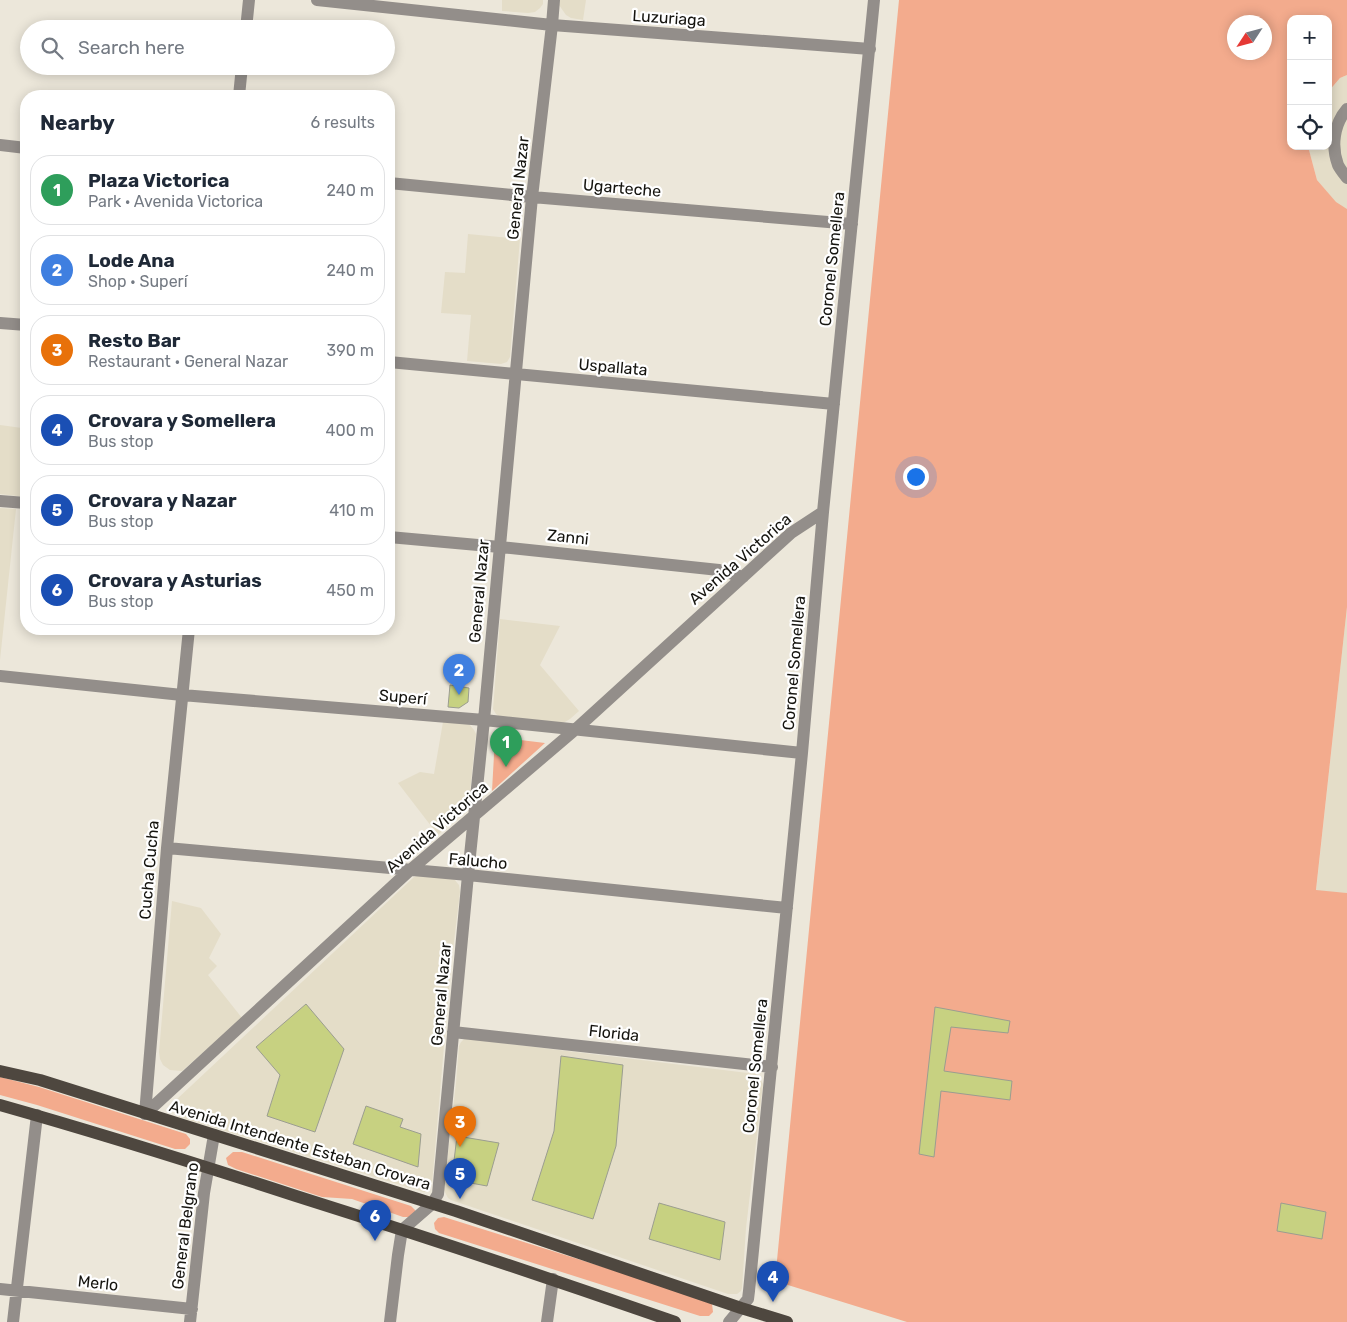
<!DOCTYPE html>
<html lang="en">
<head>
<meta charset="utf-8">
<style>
	body { margin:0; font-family:Rubik,sans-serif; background:#f6f6f7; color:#1f2937 }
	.controls { position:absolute; right:15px; top:15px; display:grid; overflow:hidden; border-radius:10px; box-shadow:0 2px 12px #0003 }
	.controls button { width:45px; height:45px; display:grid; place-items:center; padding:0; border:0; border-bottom:1px solid #e0e1e3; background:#fff; color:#1f2937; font:25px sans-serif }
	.compass { position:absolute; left:1227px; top:15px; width:45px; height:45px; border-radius:50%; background:#fff; box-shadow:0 2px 12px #0003; rotate:234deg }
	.you { position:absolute; left:915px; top:476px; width:18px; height:18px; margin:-12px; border:4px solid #fff; border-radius:50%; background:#1a73e8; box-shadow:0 0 0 8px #1a73e833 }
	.badge { display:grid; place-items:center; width:32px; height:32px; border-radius:50%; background:#db2777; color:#fff; font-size:16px; font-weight:700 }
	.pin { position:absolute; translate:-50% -41px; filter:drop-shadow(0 1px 2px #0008) }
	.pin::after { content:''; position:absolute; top:26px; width:18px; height:15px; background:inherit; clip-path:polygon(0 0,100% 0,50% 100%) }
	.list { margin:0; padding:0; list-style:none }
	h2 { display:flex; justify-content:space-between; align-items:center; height:65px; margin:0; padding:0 20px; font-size:21px }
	h2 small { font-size:16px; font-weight:400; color:#747a83 }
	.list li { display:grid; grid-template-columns:32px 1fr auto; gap:15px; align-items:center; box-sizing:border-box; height:70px; margin:0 10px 10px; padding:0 10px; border:1px solid #e0e1e3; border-radius:20px }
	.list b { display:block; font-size:19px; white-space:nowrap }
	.list p { margin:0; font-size:16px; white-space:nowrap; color:#747a83 }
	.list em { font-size:16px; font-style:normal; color:#747a83 }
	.icon { flex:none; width:28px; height:28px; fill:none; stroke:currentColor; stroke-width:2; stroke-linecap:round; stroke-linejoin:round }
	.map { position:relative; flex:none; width:1347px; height:1322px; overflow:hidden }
	.search { position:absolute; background:#fff; box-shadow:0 2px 12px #0003; left:20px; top:20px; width:375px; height:55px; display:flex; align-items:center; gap:12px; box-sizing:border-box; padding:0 18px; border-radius:28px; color:#747a83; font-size:19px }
	.panel { position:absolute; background:#fff; box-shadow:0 2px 12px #0003; left:20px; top:90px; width:375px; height:545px; border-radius:20px }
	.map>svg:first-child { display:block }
	.built { fill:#e4ddc8 }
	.green { fill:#f3ab8d; fill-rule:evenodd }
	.building { fill:#c7d181; stroke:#9b9d90 }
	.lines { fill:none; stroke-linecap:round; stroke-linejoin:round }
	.minor { stroke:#938e8a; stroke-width:12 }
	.major { stroke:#4e473f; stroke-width:12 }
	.labels { text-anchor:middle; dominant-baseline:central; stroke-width:4.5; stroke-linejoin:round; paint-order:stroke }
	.street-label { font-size:16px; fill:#15140f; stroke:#fff }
</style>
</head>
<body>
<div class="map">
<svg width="1347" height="1322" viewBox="0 0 1347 1322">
	<rect width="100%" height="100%" fill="#ece7da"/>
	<!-- built -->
	<path class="built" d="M502,0H543V4L540,8L535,12L528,13L502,11Z
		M560,0H586L583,20L571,18L566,15L559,5Z
		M1347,75V209L1336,203L1317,180L1309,150V146H1328V92L1340,78Z
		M468,234L520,239L510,357L507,362L501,364L467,361L471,315L441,313L445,272L465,273Z
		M26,385V497L0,494V425L22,428Z
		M0,508L16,509L0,660Z
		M1347,607V893L1316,891Z
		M500,619L560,626L540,665L579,711L570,719L563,723L500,717L496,714L493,709Z
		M443,722L469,724L474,730L476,734L469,802L463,811L438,835L398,783L420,772L434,774Z
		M418,875L454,879L459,885L460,892L451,966L432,1184L430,1189L426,1192H423L180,1117L175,1114L172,1105L176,1100L414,877Z
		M172,901L201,908L221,934L209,958L217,966L208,975L242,1018L182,1071L170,1070L163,1065L160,1059L159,1052Z
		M464,1039H468L756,1074L759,1077L763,1084L746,1228L742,1288L741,1291L737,1294H728L451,1200L448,1198L444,1190L456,1083L459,1046L461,1042Z"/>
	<!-- green -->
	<path class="green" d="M899,0H1347V75L1340,78L1328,92V19H1291V146H1309V150L1317,180L1336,202L1347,209V607L1316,890L1347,893V1322H907L775,1281ZM1234,22H1264V52H1234Z
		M495,737L545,743L492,791Z
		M0,1077L39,1087L186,1134L190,1139V1144L185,1149H175L37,1105L0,1095Z
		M233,1152H242L411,1206L415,1210L416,1215L410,1217H403L352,1199L322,1197L236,1169L228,1165L226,1158Z
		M444,1217L705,1299L712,1304L713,1312L709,1316H700L439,1233L435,1229L434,1223L438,1218Z"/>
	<!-- building -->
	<path class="building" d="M450,685L469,688L468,702L459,708L448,707Z
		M306,1004L344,1049L315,1132L267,1116L280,1075L256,1047Z
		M935,1007L1010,1021L1008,1033L951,1027L944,1071L1012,1081L1010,1100L941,1091L934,1157L919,1154Z
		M561,1056L623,1065L616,1146L593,1219L532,1200L554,1131Z
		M366,1106L403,1119L400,1127L421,1134L418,1167L353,1144Z
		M457,1136L499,1143L487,1186L460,1181L453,1169Z
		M659,1203L725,1222L720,1260L649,1239Z
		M1281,1203L1326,1212L1322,1239L1277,1231Z"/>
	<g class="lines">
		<!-- minor -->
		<path class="minor" d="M317,0L552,25L870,49
			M246,29L249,0
			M239,96L242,66
			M1347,109C1334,124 1331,146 1338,165C1340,169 1344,174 1347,178
			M0,145L26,148
			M389,183L532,197L852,224
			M0,323L26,325
			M389,362L834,404
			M0,501L26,503
			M389,537L500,547L719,570L743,577
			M0,676L182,695L484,720L802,753
			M167,848L468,875L787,908
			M453,1032L772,1067
			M145,1114L409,871L576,729L791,533L823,512
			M145,1114L167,848L189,629
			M0,1289L192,1309
			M13,1322L37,1115
			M190,1322L204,1193L214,1135
			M390,1322L398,1255L402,1230L432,1204L438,1194L468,875L484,720L532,197L552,25L554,0
			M547,1322L553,1279
			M729,1322L748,1299L749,1291L802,753L823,512L874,0"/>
		<!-- major -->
		<path class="major" d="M0,1071L40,1080L456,1211L741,1308L787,1322
			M0,1105C99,1133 198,1164 296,1196C423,1236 549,1278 675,1322"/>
	</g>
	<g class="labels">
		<!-- street labels -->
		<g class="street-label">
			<text transform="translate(669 18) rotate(4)">Luzuriaga</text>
			<text transform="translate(518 188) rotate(-84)">General Nazar</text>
			<text transform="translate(622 188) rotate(5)">Ugarteche</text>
			<text transform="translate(832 259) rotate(-84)">Coronel Somellera</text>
			<text transform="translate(613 367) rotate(5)">Uspallata</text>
			<text transform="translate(568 537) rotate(6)">Zanni</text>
			<text transform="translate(740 559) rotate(-41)">Avenida Victorica</text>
			<text transform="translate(479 591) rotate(-85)">General Nazar</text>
			<text transform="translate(794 663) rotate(-85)">Coronel Somellera</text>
			<text transform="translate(403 697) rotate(5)">Superí</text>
			<text transform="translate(437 827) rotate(-41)">Avenida Victorica</text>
			<text transform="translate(478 861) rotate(5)">Falucho</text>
			<text transform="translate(149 870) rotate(-85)">Cucha Cucha</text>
			<text transform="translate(441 994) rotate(-85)">General Nazar</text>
			<text transform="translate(614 1033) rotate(6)">Florida</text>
			<text transform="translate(755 1066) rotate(-84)">Coronel Somellera</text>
			<text transform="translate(300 1145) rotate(17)">Avenida Intendente Esteban Crovara</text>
			<text transform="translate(185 1226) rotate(-83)">General Belgrano</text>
			<text transform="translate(98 1283) rotate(6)">Merlo</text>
		</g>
	</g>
</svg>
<div class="controls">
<button>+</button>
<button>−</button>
<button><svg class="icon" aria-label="locate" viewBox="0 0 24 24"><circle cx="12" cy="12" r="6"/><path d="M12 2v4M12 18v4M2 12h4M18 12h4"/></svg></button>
</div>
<svg class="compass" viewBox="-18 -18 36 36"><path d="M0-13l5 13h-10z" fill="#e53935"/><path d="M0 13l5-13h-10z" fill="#747a83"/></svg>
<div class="you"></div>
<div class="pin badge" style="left:506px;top:767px;background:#2e9e5b">1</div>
<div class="pin badge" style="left:459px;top:695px;background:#3f7fe0">2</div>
<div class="pin badge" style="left:460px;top:1147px;background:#e8710a">3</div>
<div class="pin badge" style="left:773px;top:1302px;background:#1a4fb4">4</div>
<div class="pin badge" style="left:460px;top:1199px;background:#1a4fb4">5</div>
<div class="pin badge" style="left:375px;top:1241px;background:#1a4fb4">6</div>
<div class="search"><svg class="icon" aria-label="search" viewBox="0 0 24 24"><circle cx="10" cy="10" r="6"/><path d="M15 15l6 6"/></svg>Search here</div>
<section class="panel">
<h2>Nearby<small>6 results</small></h2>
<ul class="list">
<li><span class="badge" style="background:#2e9e5b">1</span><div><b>Plaza Victorica</b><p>Park · Avenida Victorica</p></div><em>240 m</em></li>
<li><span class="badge" style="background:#3f7fe0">2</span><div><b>Lode Ana</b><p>Shop · Superí</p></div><em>240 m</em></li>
<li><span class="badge" style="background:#e8710a">3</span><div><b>Resto Bar</b><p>Restaurant · General Nazar</p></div><em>390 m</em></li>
<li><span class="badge" style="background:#1a4fb4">4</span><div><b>Crovara y Somellera</b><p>Bus stop</p></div><em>400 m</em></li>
<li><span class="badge" style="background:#1a4fb4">5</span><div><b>Crovara y Nazar</b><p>Bus stop</p></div><em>410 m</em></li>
<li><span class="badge" style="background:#1a4fb4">6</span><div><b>Crovara y Asturias</b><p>Bus stop</p></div><em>450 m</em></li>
</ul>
</section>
</div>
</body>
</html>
